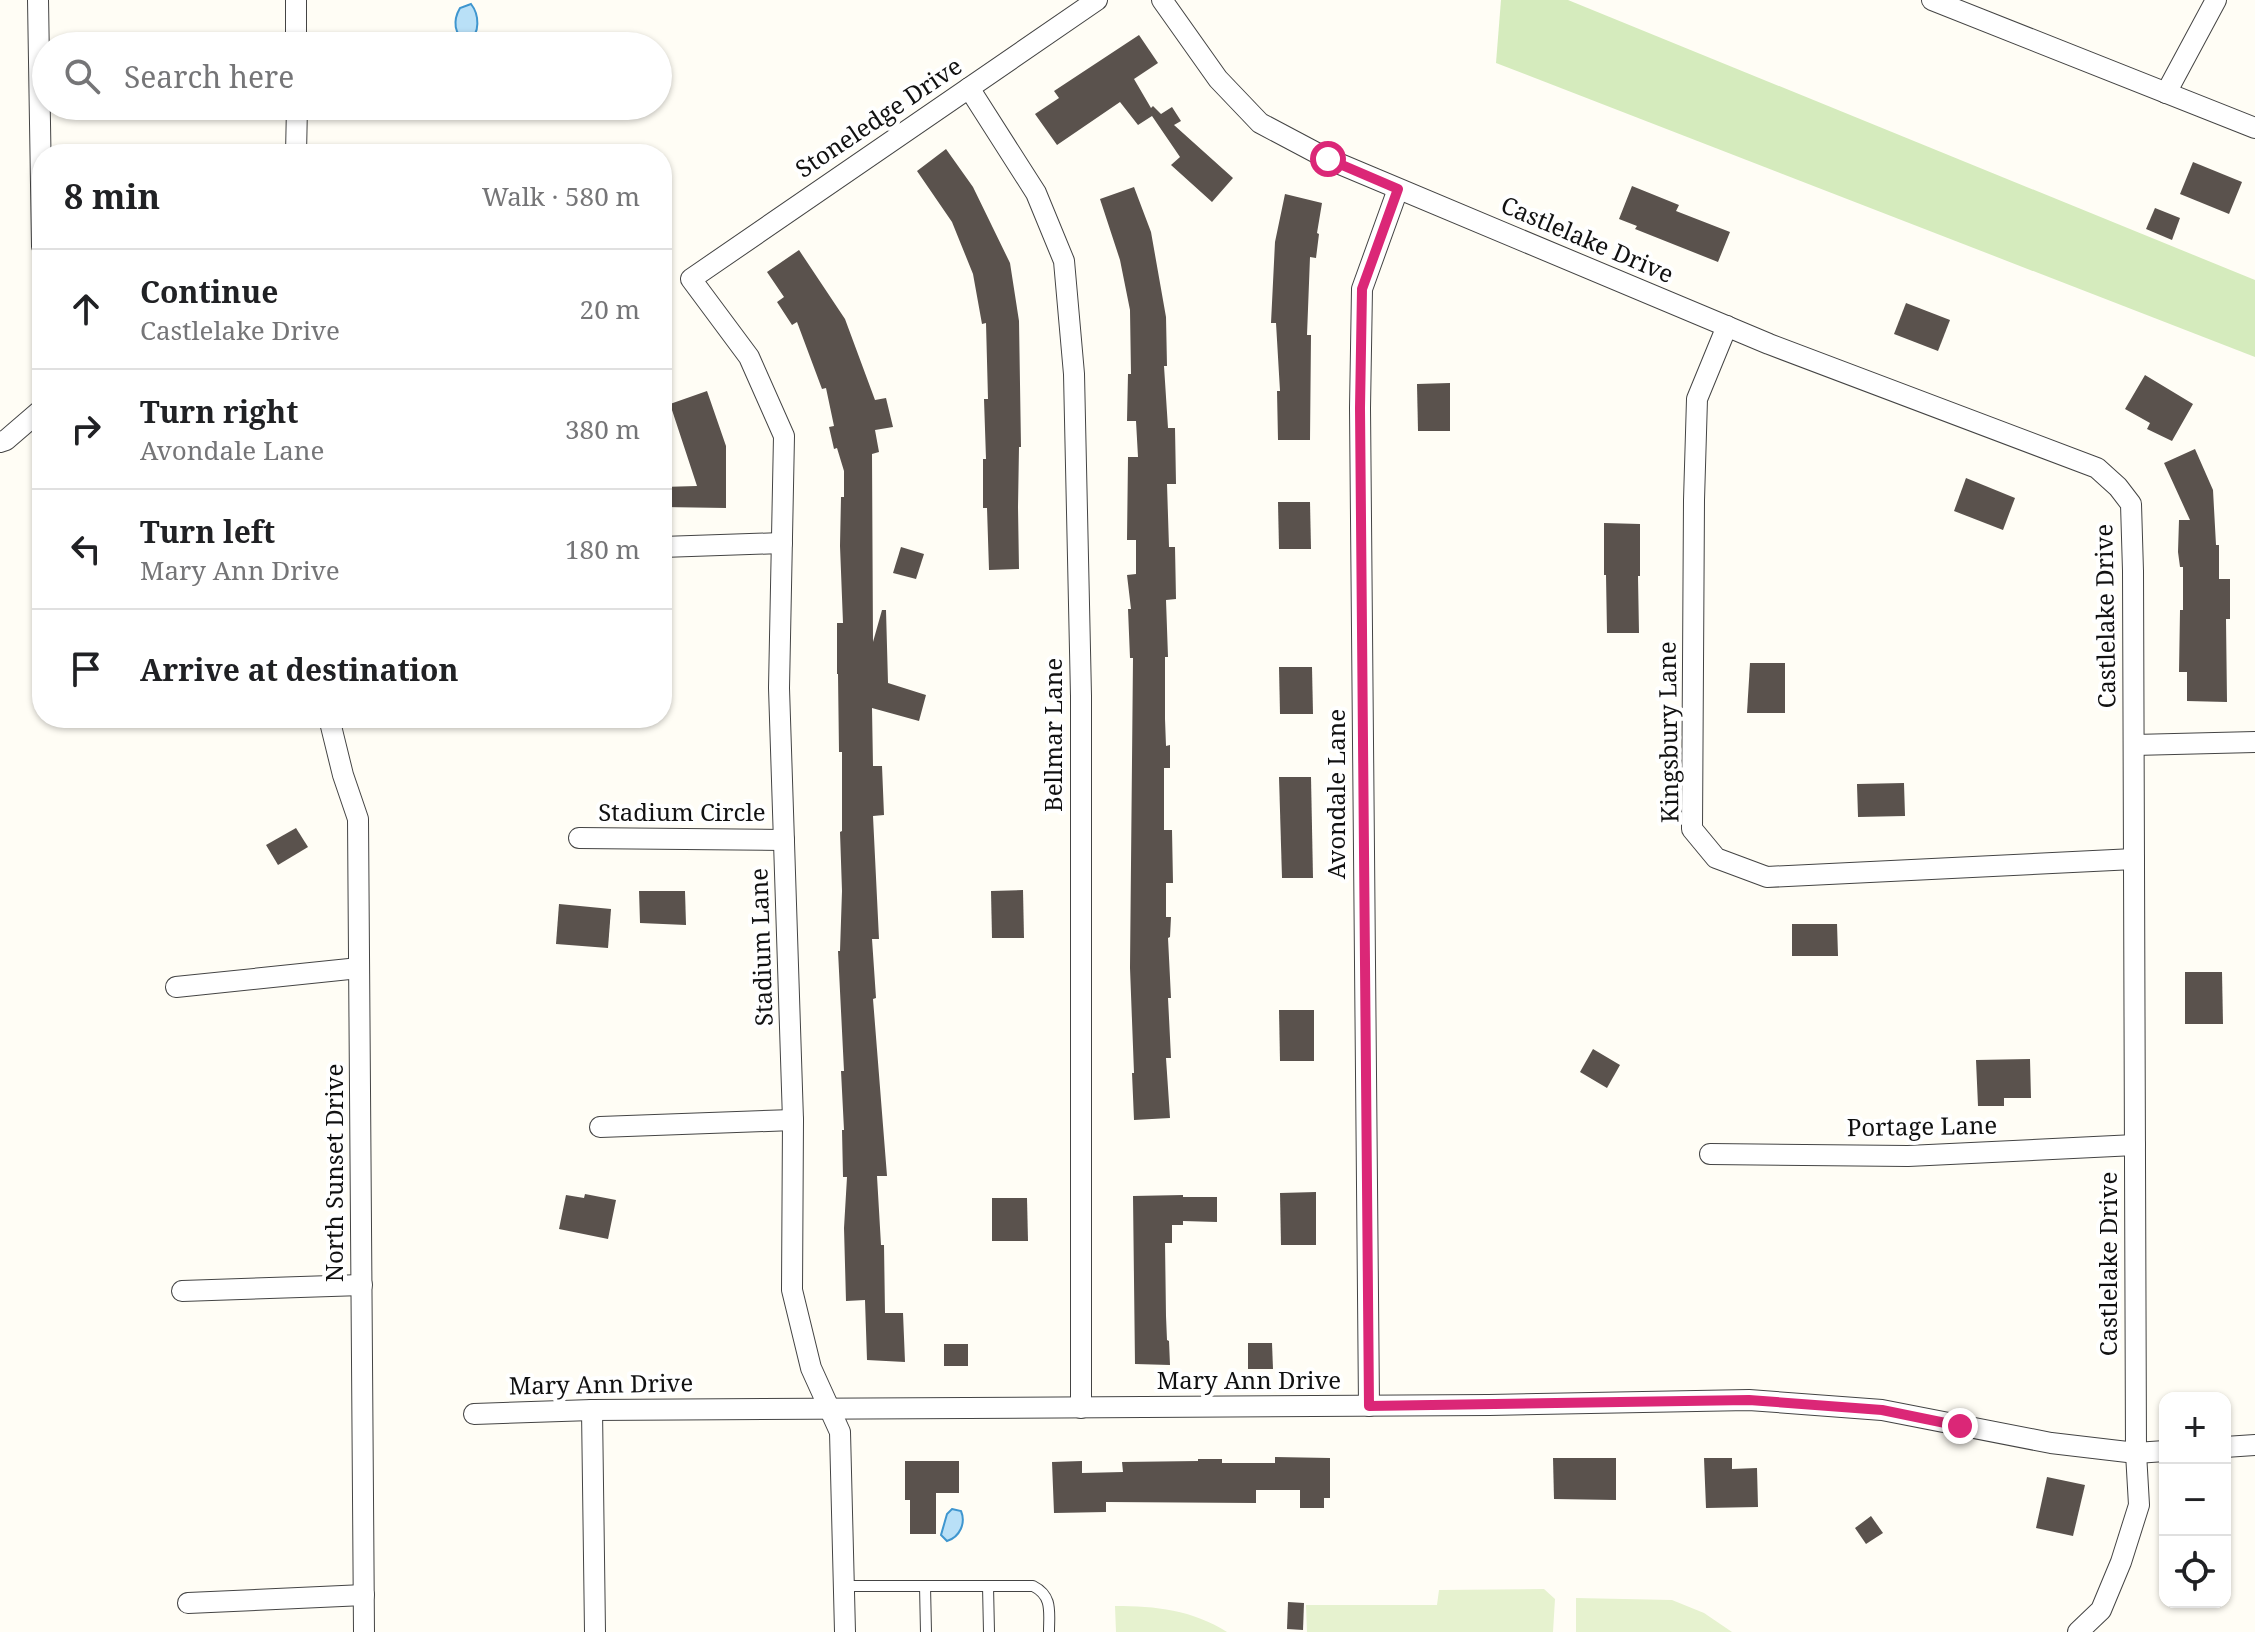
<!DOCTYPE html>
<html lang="en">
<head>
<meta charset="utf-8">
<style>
	body { margin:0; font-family:"Noto Serif",serif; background:#f6f6f6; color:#202124 }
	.controls { position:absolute; right:24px; bottom:24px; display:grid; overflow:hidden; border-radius:16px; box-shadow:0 2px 6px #0004 }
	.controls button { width:72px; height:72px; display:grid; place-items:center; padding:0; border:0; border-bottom:2px solid #e0e0e0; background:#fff; color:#202124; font:40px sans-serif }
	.stop { position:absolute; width:24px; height:24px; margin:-18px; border:6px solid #db2777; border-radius:50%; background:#fff }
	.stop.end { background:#db2777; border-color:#fff; box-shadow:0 2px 8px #0008 }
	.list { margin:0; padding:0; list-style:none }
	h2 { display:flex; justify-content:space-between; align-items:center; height:104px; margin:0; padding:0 32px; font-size:34px }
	h2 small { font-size:26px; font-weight:400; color:#757577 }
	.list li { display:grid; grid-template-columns:52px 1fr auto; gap:24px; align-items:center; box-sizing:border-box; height:120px; padding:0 32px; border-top:2px solid #e0e0e0 }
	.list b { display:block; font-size:30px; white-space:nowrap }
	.list p { margin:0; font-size:26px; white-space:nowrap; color:#757577 }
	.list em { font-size:26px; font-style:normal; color:#757577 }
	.icon { flex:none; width:44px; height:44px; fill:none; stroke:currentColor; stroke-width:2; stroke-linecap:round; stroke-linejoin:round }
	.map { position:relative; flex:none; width:2255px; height:1632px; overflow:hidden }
	.search { position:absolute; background:#fff; box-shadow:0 2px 6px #0004; left:32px; top:32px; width:640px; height:88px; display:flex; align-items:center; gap:20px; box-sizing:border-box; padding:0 28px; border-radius:44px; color:#757577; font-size:30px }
	.panel { position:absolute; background:#fff; box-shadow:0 2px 6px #0004; left:32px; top:144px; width:640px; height:584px; border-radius:32px }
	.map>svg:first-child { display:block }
	.green { fill:#d5ebbd }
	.pitch { fill:#e6f2cf }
	.water { fill:#b9e0f7; stroke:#3f96cf; stroke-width:2 }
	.building { fill:#5a524d }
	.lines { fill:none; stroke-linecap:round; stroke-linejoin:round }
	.service-casing { stroke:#444; stroke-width:12 }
	.minor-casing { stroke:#444; stroke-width:22 }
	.service { stroke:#fff; stroke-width:10 }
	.minor { stroke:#fff; stroke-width:20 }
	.route { stroke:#db2777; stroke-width:10 }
	.labels { text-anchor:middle; stroke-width:8; stroke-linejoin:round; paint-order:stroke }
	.street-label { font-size:24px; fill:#111; stroke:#fff }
</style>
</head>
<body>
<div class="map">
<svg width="2255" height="1632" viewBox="0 0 2255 1632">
	<rect width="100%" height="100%" fill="#fffdf5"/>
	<polygon class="green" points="1501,0 1568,0 2255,280 2255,357 1496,63"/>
	<g class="pitch">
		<polygon points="1544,1589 1555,1599 1553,1632 1307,1632 1306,1605 1437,1605 1439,1590"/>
		<polygon points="1576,1598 1672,1600 1704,1613 1732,1632 1576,1632"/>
		<path d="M 1115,1606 C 1156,1606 1192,1610 1227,1632 L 1116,1632 Z"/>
	</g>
	<g class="water">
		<path d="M 471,4 C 479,14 481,34 468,41 C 453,36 453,20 460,8 Z"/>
		<path d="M 952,1509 L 961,1511 C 966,1523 960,1537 947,1541 L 941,1535 L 947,1514 Z"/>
	</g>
	<g class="building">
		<polygon points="1139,35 1158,63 1134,79 1151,108 1153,106 1161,114 1172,107 1181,121 1174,125 1233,178 1212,202 1171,165 1180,157 1152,116 1138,125 1120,102 1057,145 1035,114 1059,98 1054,91"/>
		<polygon points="946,149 973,187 1010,263 1019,321 1021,447 1019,447 1018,507 1019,569 989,570 987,508 983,508 983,459 986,459 984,399 988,399 986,323 982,324 973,274 952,222 917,171"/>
		<polygon points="2193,162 2242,182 2229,214 2180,194"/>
		<polygon points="1632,186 1679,205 1676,211 1730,232 1718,262 1635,229 1637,226 1619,219"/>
		<polygon points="1134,187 1151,232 1166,317 1167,366 1164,366 1168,428 1175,428 1176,484 1167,484 1169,547 1175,547 1176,599 1166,600 1168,657 1165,657 1165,719 1166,746 1170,745 1170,768 1164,768 1164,830 1172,830 1173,883 1166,883 1166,917 1171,917 1170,937 1168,938 1171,998 1168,998 1171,1058 1166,1058 1170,1118 1134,1120 1132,1073 1134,1073 1130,968 1133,658 1130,658 1128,609 1131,609 1127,575 1136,574 1136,540 1127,540 1128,457 1138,457 1136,421 1127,421 1128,374 1131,374 1130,310 1120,260 1100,199"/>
		<polygon points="1285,194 1322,203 1317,233 1319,234 1316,258 1310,257 1307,335 1311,335 1310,440 1278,440 1277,391 1280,391 1276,323 1271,323 1275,242"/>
		<polygon points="2155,208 2180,218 2172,240 2146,229"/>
		<polygon points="799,250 845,319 875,400 886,398 893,427 875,430 879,452 872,454 873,642 882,610 886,610 888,683 926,695 919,721 872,708 873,766 882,766 884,815 873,816 879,939 872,939 876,998 873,999 887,1176 877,1176 881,1245 884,1245 885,1313 903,1313 905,1362 867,1360 865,1300 846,1301 844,1228 847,1177 843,1177 842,1130 844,1130 841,1071 844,1071 838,951 840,951 842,891 840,832 842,831 842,752 839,752 838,674 837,674 837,623 843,623 840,546 841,497 844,497 844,471 837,448 834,449 829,427 834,426 826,388 822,389 797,322 792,325 777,302 784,297 767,272"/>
		<polygon points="1906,303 1950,320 1938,351 1894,334"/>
		<polygon points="2145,375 2193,404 2172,441 2147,429 2150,423 2125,409"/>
		<polygon points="1450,383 1450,431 1418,431 1417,384"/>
		<polygon points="707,391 726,446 726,508 662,507 662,487 697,486 670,404"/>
		<polygon points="2195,449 2213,490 2216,545 2219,545 2219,579 2230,579 2230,619 2226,619 2227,702 2187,701 2187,672 2179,672 2180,610 2183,610 2183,567 2180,567 2178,552 2179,520 2190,520 2164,463"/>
		<polygon points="1966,478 2015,498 2003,530 1954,511"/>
		<polygon points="1278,502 1310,502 1311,549 1279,549"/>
		<polygon points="1604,523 1640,524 1640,576 1638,576 1639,633 1607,633 1606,575 1604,575"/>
		<polygon points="901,547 924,554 916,579 893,573"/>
		<polygon points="1750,663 1785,663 1785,713 1747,713"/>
		<polygon points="1279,667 1312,667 1313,714 1280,714"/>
		<polygon points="1279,777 1311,777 1313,878 1282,878"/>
		<polygon points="1904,783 1905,816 1858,817 1857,784"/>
		<polygon points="296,828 308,847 278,865 266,845"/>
		<polygon points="1023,890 1024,938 992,938 991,891"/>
		<polygon points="639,891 685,891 686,925 640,923"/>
		<polygon points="559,904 611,909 608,948 556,944"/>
		<polygon points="1792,924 1837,924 1838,956 1792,956"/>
		<polygon points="2185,972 2222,972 2223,1024 2185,1024"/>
		<polygon points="1279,1010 1314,1010 1314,1061 1280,1061"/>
		<polygon points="1593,1049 1620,1065 1607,1088 1580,1072"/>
		<polygon points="2030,1059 2031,1098 2004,1098 2004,1106 1978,1106 1976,1060"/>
		<polygon points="1316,1192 1316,1245 1281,1245 1280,1193"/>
		<polygon points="585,1194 616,1200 608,1239 559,1229 566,1195 584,1198"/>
		<polygon points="1183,1195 1183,1197 1217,1197 1217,1222 1183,1221 1183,1225 1172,1225 1172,1243 1165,1243 1166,1316 1167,1340 1169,1341 1170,1365 1135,1364 1133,1196"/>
		<polygon points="992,1198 1027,1198 1028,1241 992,1241"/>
		<polygon points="1248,1343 1272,1343 1273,1369 1248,1369"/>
		<rect x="944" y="1344" width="24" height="22"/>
		<polygon points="1275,1457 1330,1458 1330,1498 1324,1498 1324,1508 1300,1508 1300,1490 1256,1490 1256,1503 1106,1502 1106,1512 1054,1513 1052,1462 1082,1461 1082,1473 1123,1472 1122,1462 1198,1461 1198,1459 1222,1459 1222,1463 1275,1463"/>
		<polygon points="1553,1458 1616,1458 1616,1500 1554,1499"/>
		<polygon points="1704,1458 1732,1458 1732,1469 1757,1468 1758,1507 1706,1508"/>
		<polygon points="905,1461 959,1461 959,1493 936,1493 936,1534 910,1534 910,1500 905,1500"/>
		<polygon points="2047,1477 2085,1485 2073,1536 2036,1528"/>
		<polygon points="1871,1516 1883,1533 1866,1544 1855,1528"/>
		<polygon points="1288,1602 1304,1603 1303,1630 1287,1629"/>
	</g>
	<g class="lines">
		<g class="service-casing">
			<g id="service">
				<path d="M 844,1586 L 1033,1586 C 1053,1596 1049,1612 1049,1632"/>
				<polyline points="925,1586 926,1632"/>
				<polyline points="988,1586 989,1632"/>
			</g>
		</g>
		<g class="minor-casing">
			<g id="minor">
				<polyline points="38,0 42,246"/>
				<polyline points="296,0 296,46"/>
				<polyline points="1162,0 1218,79 1260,123 1328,159 1769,344 2097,468 2118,487 2131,504 2133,571 2136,1453 2139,1505 2121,1562 2101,1610 2078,1632"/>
				<polyline points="1932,0 2255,128"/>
				<polyline points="969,88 1036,193 1064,261 1074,374 1081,696 1081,1408"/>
				<polyline points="2166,93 2216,0"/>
				<polyline points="296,154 297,106"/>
				<polyline points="1727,326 1697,399 1694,500 1692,829 1716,858 1767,877 2134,859"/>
				<polyline points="0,442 6,440 42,409"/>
				<polyline points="662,547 782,543"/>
				<polyline points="329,718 343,775 358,819 364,1632"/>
				<polyline points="2134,745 2255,742"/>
				<polyline points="579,838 784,840"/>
				<polyline points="176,987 359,968"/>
				<polyline points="600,1127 793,1120"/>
				<polyline points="1710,1154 1908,1156 2135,1145"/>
				<polyline points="182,1291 362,1285"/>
				<polyline points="1369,1406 1360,408 1362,289 1398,189"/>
				<polyline points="592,1410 595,1632"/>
				<polyline points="474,1414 592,1410 1489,1405 1749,1400 1882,1410 2051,1443 2136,1453 2165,1451"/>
				<polyline points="2225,1447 2255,1445"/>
				<polyline points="188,1603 364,1595"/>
				<polyline points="845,1632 840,1432 811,1368 792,1290 793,1120 779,688 784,436 749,357 691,279 1097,0"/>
			</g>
		</g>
		<use href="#service" class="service"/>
		<use href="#minor" class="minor"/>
	</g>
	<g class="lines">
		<polyline class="route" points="1328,159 1398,189 1362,289 1360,408 1369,1406 1749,1400 1882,1410 1960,1426"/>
	</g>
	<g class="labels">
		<g class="street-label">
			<text transform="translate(879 118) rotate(-34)" y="8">Stoneledge Drive</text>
			<text transform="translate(1587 240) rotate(23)" y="8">Castlelake Drive</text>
			<text transform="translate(2106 616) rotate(-91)" y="8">Castlelake Drive</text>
			<text transform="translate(1669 732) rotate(-91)" y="8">Kingsbury Lane</text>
			<text transform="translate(1054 735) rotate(-90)" y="8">Bellmar Lane</text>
			<text transform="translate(1337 794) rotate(-90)" y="8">Avondale Lane</text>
			<text x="682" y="821">Stadium Circle</text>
			<text transform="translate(762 947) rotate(-92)" y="8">Stadium Lane</text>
			<text transform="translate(1922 1127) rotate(-1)" y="8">Portage Lane</text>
			<text transform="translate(335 1173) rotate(-90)" y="8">North Sunset Drive</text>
			<text transform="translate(2109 1264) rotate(-90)" y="8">Castlelake Drive</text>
			<text x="1249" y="1389">Mary Ann Drive</text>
			<text transform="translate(601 1385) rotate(-1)" y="8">Mary Ann Drive</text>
		</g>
	</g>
</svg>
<div class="controls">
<button>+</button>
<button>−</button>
<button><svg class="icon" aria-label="locate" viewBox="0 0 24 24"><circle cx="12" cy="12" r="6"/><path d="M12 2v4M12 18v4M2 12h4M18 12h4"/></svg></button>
</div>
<div class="stop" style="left:1328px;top:159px"></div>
<div class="stop end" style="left:1960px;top:1426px"></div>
<div class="search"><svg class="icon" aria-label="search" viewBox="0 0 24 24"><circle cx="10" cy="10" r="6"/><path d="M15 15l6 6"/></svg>Search here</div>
<section class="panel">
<h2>8 min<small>Walk · 580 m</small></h2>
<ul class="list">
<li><svg class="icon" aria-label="ahead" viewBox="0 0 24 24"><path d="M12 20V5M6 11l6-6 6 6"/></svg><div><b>Continue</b><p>Castlelake Drive</p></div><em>20 m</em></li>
<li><svg class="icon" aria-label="right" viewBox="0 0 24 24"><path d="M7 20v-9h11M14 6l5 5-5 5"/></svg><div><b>Turn right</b><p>Avondale Lane</p></div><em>380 m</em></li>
<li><svg class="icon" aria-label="left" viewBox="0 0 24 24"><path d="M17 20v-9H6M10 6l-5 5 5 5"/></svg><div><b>Turn left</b><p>Mary Ann Drive</p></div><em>180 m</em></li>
<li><svg class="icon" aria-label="arrive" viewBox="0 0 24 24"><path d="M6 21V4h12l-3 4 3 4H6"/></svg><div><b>Arrive at destination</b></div></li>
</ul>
</section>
</div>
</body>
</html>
